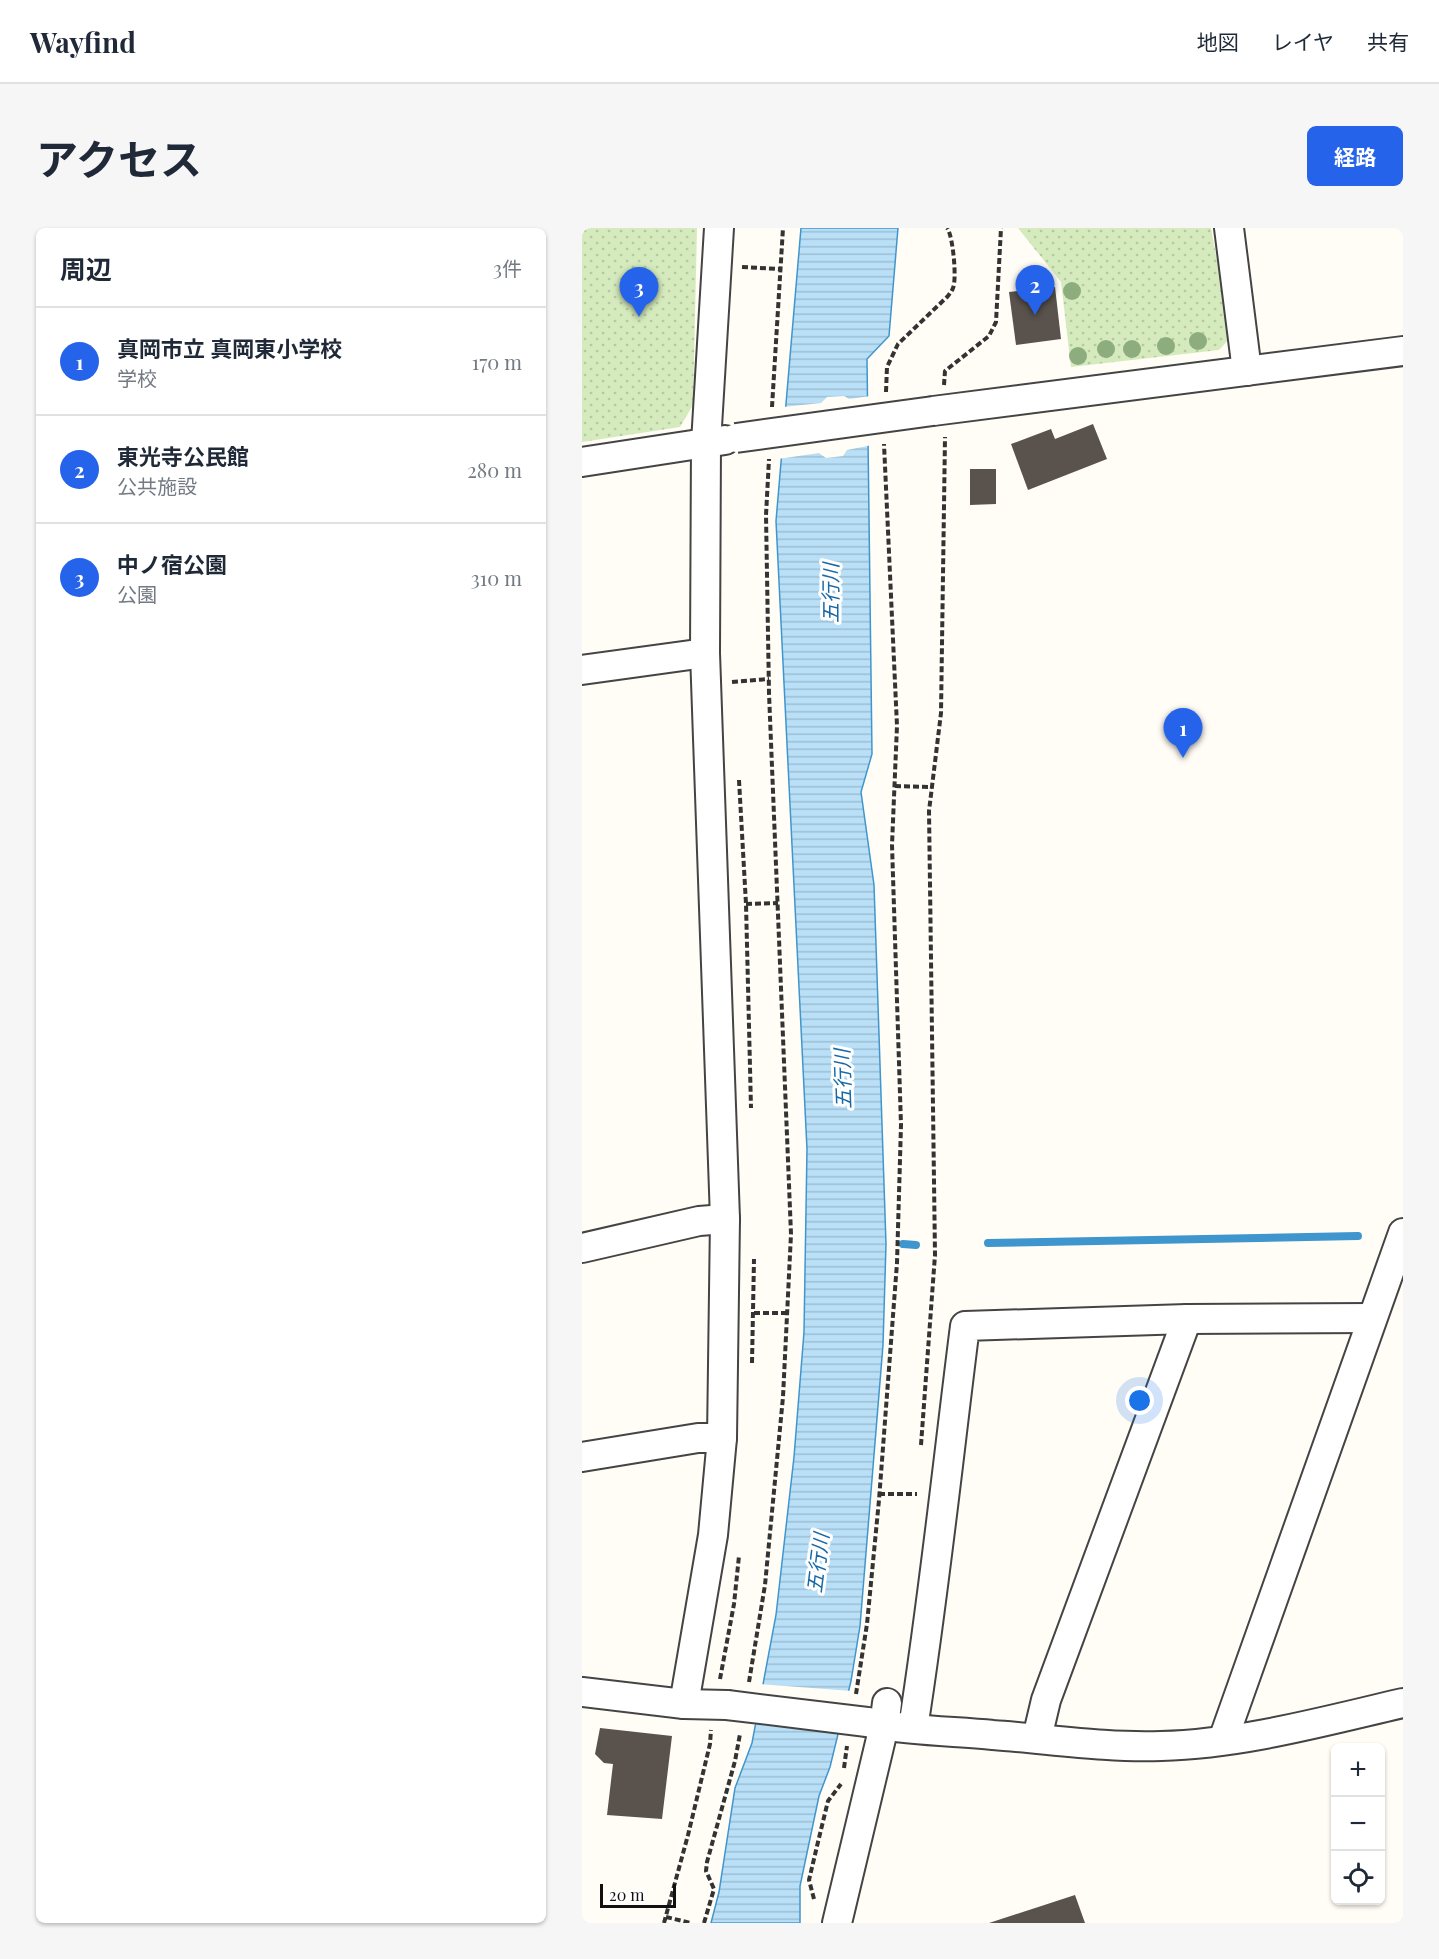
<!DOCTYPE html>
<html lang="ja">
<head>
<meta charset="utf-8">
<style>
	body { margin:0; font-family:"Playfair Display","Noto Sans JP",serif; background:#f6f6f7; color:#1f2937 }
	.controls { position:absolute; right:18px; bottom:18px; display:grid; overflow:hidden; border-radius:9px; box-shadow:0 2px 4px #0004 }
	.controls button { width:54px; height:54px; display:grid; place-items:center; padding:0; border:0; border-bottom:2px solid #e0e1e3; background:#fff; color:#1f2937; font:30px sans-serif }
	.scale { position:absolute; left:18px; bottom:15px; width:76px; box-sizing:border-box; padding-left:6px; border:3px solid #111; border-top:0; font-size:16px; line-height:21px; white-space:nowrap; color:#111; -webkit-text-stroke:4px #fff; paint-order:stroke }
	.you { position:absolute; left:558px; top:1173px; width:21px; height:21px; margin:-15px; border:4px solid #fff; border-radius:50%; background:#1a73e8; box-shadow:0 0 0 9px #1a73e833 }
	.badge { display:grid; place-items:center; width:39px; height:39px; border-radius:50%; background:#2563eb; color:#fff; font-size:20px; font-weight:700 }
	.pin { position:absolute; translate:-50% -50px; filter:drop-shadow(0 2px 3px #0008) }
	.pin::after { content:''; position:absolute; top:32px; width:21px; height:18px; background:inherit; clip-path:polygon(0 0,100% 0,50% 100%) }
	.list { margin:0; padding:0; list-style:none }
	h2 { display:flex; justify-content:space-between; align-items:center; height:78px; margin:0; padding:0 24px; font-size:26px }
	h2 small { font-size:20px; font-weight:400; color:#747a83 }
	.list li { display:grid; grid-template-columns:39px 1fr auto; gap:18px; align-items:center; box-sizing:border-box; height:108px; padding:0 24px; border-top:2px solid #e0e1e3 }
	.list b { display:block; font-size:22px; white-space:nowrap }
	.list p { margin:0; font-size:20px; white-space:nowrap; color:#747a83 }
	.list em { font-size:20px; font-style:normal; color:#747a83 }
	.icon { flex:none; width:33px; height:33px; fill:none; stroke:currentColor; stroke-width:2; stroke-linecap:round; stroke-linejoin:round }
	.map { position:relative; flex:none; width:821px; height:1695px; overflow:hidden; border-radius:9px }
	header { display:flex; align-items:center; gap:36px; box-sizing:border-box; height:84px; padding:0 30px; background:#fff; border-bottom:2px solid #e0e1e3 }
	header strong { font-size:28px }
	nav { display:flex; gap:33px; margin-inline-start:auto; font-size:21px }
	.intro { display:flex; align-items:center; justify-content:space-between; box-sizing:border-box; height:144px; padding:0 36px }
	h1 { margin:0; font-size:42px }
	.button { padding:15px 27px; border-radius:9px; background:#2563eb; color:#fff; font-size:21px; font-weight:700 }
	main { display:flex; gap:36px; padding:0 36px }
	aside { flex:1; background:#fff; border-radius:9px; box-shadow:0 2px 4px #0004 }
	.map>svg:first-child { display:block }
	.park { fill:url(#park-dots) }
	.water { fill:url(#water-rules); stroke:#3f96cf; stroke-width:1.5 }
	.pier { fill:#fffdf5 }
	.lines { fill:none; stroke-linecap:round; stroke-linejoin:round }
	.stream { stroke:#3f96cf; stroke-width:8 }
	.building { fill:#5a524d }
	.minor-casing { stroke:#444; stroke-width:32 }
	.path { stroke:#333; stroke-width:4; stroke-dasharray:6 3; stroke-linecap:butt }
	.minor { stroke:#fff; stroke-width:28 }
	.minor-bridge-casing { stroke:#444; stroke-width:32; stroke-linecap:butt }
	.minor-bridge { stroke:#fff; stroke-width:28 }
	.tree { fill:#8dad7f }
	.labels { text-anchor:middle; stroke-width:6; stroke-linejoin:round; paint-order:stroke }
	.water-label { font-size:20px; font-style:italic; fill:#1768a6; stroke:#fff }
</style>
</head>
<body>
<header>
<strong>Wayfind</strong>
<nav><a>地図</a><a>レイヤ</a><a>共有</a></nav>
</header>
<div class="intro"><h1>アクセス</h1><a class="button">経路</a></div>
<main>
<aside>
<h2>周辺<small>3件</small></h2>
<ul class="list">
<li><span class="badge">1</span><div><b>真岡市立 真岡東小学校</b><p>学校</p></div><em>170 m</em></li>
<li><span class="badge">2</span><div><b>東光寺公民館</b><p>公共施設</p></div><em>280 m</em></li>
<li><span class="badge">3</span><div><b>中ノ宿公園</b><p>公園</p></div><em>310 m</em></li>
</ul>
</aside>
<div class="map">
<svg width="821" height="1695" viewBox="0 0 821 1695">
	<defs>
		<pattern id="park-dots" width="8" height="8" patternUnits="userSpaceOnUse" patternTransform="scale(1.5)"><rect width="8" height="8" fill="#d5ebbd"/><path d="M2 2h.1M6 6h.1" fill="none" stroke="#b6c8a1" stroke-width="1.8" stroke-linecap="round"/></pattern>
		<pattern id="water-rules" width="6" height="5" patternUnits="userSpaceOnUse" patternTransform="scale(1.5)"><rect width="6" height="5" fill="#b9e0f7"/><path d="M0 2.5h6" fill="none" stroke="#9ebfd3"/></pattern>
	</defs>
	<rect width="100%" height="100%" fill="#fffdf5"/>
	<g class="park">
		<polygon points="0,0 115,0 111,177 98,199 0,214"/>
		<polygon points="436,0 629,0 649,109 637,122 489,139 479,54"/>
	</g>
	<polygon class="water" points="219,0 316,0 307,108 285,131 290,526 279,564 292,657 304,1016 301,1117 278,1398 269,1453 248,1539 237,1568 218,1658 218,1695 129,1695 137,1664 153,1560 170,1515 194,1387 212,1229 222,1104 225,921 194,293"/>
	<g class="pier">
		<polygon points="262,168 267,171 289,168 290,217 265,222 261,228 244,230 237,225 196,231 201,179 239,175 245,169"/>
		<polygon points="178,1456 270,1463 259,1505 171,1496"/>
	</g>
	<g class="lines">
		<g class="stream">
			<polyline points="406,1015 776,1008"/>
			<polyline points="321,1016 334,1017"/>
		</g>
	</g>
	<g class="building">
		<polygon points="473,59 479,111 434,117 427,64"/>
		<polygon points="511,196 525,231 446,262 429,216 469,201 473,211"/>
		<polygon points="388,241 414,241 414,276 388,277"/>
		<polygon points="18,1500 90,1508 80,1591 25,1587 31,1536 22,1535 13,1526"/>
		<polygon points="493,1667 503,1695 407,1695"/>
	</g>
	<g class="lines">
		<g class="minor-casing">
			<g id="minor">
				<polyline points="647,0 665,143"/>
				<polyline points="351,183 821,123"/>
				<polyline points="0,234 143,212"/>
				<polyline points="0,442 123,425"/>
				<polyline points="0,1020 117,993 143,991"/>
				<polyline points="0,1229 116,1210 140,1210"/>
				<polyline points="0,1464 102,1476 145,1477"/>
				<polyline points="102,1476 131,1307 140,1210 143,991 123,425 124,215 137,0"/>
				<path d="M 285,1494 C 326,1503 370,1503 411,1507 C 467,1511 524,1520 579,1518 C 660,1516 743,1493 821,1475"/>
				<path d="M 331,1500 C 352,1367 366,1232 383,1098 L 605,1091 L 790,1090"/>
				<polyline points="455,1510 464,1472 605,1091"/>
				<polyline points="641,1512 821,1005"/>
				<polyline points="255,1695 302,1498 305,1475"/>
			</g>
		</g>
		<g class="path">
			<polyline points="160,39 198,41"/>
			<polyline points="362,157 363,143 407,108 414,94 419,0"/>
			<path d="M 304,164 L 305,139 L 316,116 L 366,68 C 368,65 370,63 371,60 C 375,51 371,7 365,0"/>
			<polyline points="190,179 201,0"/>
			<polyline points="150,454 187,451"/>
			<polyline points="157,552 164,676 169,880"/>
			<polyline points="313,558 350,559"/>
			<polyline points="164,676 196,675"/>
			<polyline points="172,1085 205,1085"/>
			<polyline points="170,1135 172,1031"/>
			<polyline points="339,1217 353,1027 347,583 359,485 363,209"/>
			<polyline points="297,1266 335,1266"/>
			<polyline points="138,1451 152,1376 157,1328"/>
			<polyline points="167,1454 183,1357 201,1169 209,1006 187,465 184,287 187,231"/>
			<polyline points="274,1466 285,1396 297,1272 315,1035 319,897 310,617 315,498 302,216"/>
			<polyline points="262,1540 265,1518"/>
			<polyline points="232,1671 227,1652 236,1614 246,1573 259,1556"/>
			<polyline points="84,1689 109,1695"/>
			<polyline points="82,1695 106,1607 128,1516 129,1502"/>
			<polyline points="122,1695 132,1661 124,1643 125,1634 153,1533 158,1506"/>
		</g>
		<use href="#minor" class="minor"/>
		<g class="minor-bridge-casing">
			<g id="minor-bridge">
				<polyline points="154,210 351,183"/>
				<polyline points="145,1477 285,1494"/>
			</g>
		</g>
		<use href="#minor-bridge" class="minor-bridge"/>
	</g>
	<g class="tree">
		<circle cx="490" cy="63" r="9"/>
		<circle cx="616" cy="113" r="9"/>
		<circle cx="584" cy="118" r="9"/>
		<circle cx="524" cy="121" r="9"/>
		<circle cx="550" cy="121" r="9"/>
		<circle cx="496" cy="128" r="9"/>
	</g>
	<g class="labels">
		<g class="water-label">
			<text transform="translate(249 365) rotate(-90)" y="7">五行川</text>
			<text transform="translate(261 851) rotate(-92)" y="7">五行川</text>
			<text transform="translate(236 1335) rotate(-83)" y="7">五行川</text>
		</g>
	</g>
</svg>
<div class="controls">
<button>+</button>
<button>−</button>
<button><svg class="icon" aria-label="locate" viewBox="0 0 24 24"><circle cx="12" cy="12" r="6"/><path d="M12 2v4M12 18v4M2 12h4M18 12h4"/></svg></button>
</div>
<div class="scale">20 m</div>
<div class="you"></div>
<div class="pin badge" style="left:601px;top:530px">1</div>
<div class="pin badge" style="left:453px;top:87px">2</div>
<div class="pin badge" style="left:57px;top:89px">3</div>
</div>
</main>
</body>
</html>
